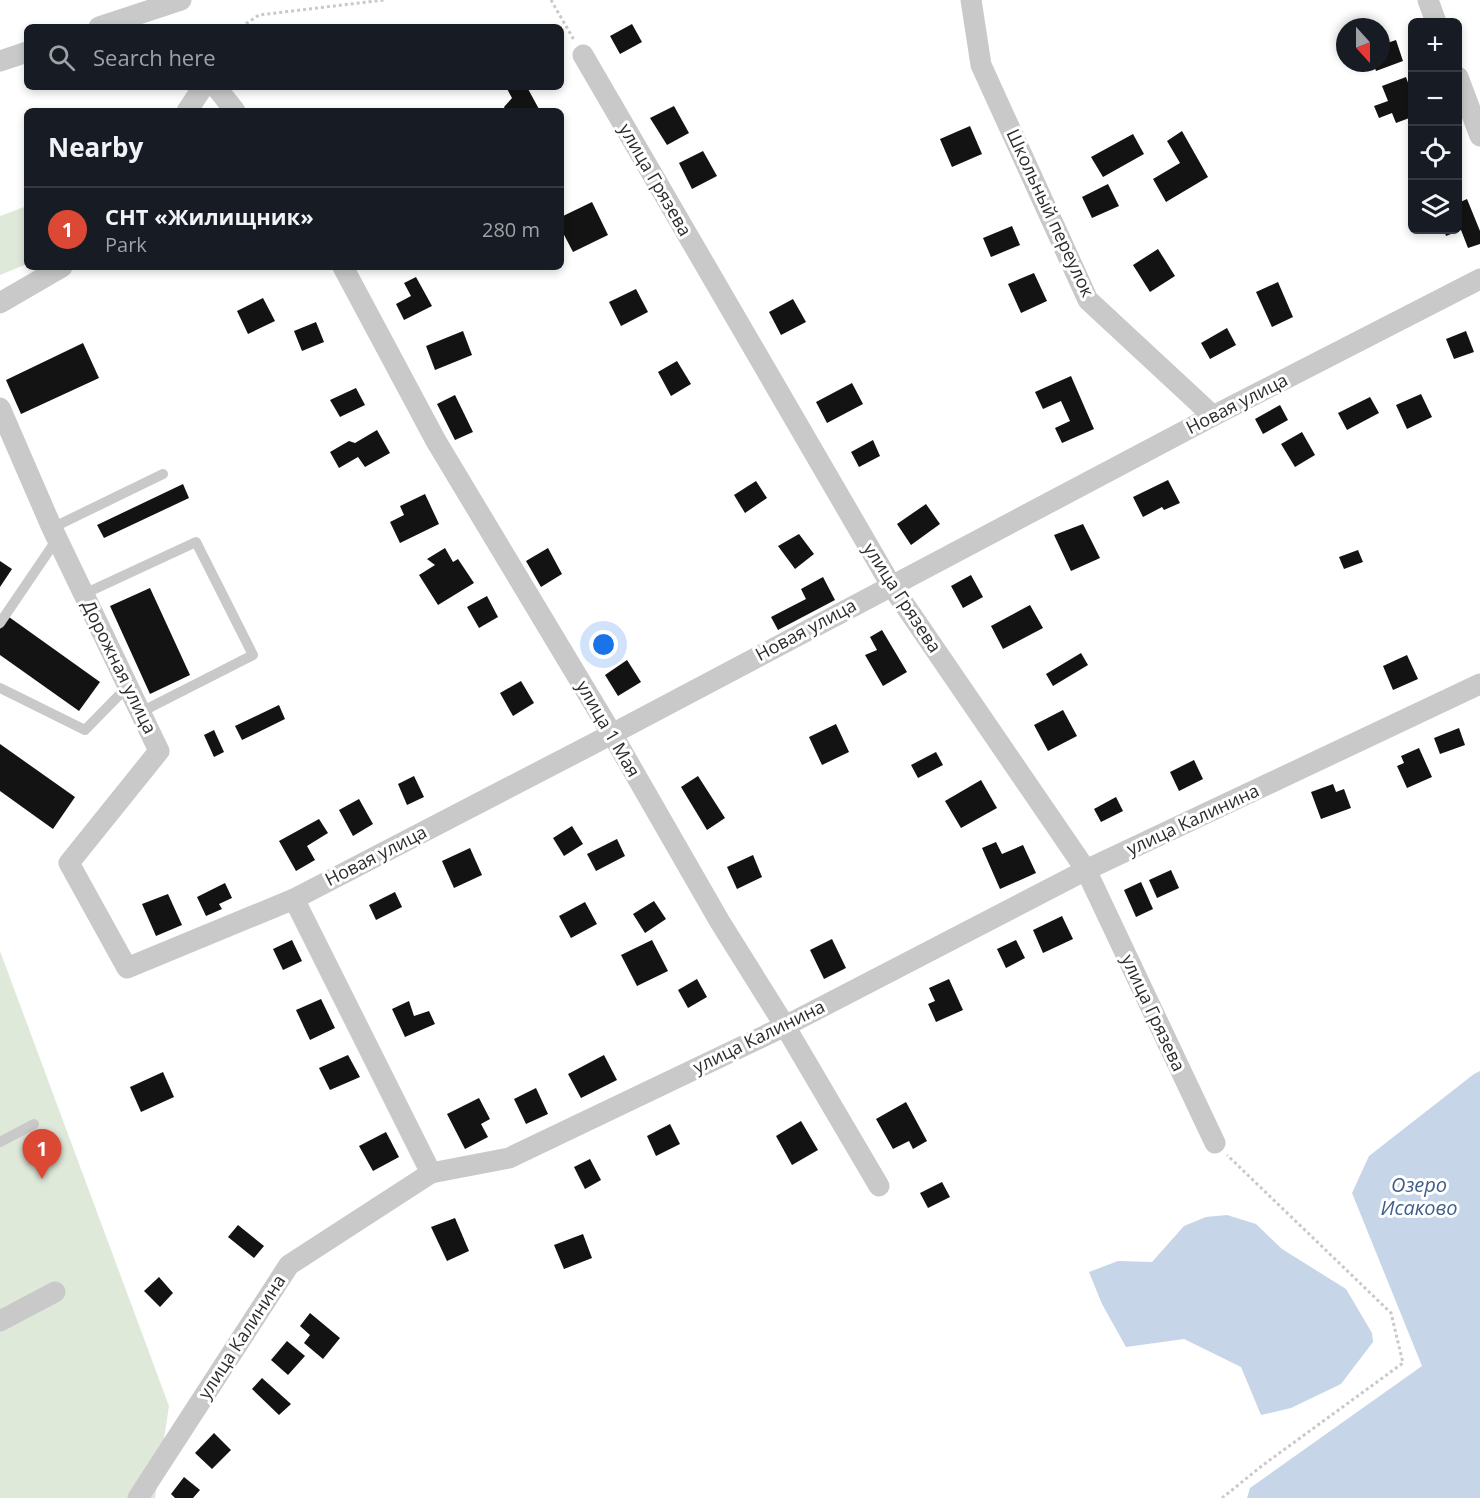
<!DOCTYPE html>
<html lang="en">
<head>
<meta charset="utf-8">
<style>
	body { margin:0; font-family:"Open Sans",sans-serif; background:#20242c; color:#f1f3f6 }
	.controls { position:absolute; right:18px; top:18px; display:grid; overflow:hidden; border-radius:9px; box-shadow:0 3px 9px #0003 }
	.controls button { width:54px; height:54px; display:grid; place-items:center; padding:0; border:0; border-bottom:2px solid #363941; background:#171b24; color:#f1f3f6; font:30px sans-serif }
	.compass { position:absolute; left:1336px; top:18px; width:54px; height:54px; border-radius:50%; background:#171b24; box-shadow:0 3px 9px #0003; rotate:159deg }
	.you { position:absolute; left:604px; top:645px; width:21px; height:21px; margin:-15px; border:4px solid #fff; border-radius:50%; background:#1a73e8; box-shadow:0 0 0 9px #1a73e833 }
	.badge { display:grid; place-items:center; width:39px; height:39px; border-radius:50%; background:#db4935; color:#fff; font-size:20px; font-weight:700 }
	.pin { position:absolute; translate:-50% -50px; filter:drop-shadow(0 2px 3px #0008) }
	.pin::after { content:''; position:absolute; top:32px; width:21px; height:18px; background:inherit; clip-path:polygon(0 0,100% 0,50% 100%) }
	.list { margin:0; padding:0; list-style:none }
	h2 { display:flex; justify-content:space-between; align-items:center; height:78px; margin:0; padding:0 24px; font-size:26px }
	h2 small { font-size:20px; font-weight:400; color:#9ea1a6 }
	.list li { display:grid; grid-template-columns:39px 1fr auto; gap:18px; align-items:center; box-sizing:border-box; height:84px; padding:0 24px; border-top:2px solid #363941 }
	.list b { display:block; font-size:22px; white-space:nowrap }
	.list p { margin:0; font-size:20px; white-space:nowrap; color:#9ea1a6 }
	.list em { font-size:20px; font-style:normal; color:#9ea1a6 }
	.icon { flex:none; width:33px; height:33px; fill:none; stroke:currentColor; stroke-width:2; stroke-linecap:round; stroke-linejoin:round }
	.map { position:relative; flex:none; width:1480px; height:1498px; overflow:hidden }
	.search { position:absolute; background:#171b24; box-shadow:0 3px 9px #0003; left:24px; top:24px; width:540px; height:66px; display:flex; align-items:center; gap:15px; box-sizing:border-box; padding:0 21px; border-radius:9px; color:#9ea1a6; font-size:22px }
	.panel { position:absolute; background:#171b24; box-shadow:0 3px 9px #0003; left:24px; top:108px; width:540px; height:162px; border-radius:9px }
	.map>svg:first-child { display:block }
	.green { fill:#dfe9da }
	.water { fill:#c6d5e8 }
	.building { fill:#131313 }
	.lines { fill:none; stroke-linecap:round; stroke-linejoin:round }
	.path { stroke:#c9c9c9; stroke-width:3; stroke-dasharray:3 3; stroke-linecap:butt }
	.service { stroke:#c9c9c9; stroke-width:10 }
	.minor { stroke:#c9c9c9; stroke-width:21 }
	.labels { text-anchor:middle; stroke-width:6; stroke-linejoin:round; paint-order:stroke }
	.street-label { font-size:18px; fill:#2c2c2c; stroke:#fff }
	.water-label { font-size:20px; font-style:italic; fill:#3f5e89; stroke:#fff }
</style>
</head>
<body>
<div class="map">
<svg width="1480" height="1498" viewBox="0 0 1480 1498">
	<rect width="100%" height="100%" fill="#fff"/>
	<g class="green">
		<polygon points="27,206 27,264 0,275 0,216"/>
		<polygon points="0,951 169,1406 155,1498 0,1498"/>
	</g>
	<g class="water">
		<polygon points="1480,1071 1480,1498 1247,1498 1250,1488 1422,1366 1352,1193 1369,1156 1474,1074"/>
		<polygon points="1227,1215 1256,1224 1282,1249 1346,1289 1372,1333 1373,1342 1341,1384 1291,1408 1261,1415 1241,1367 1184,1339 1126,1347 1102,1304 1089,1272 1118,1261 1152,1262 1184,1226 1206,1217"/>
	</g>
	<g class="building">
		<polygon points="632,24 642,42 620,54 610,36"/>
		<polygon points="1396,40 1403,61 1376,71 1373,63 1381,63 1381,45"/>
		<polygon points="1406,77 1412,94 1412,117 1396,123 1392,113 1379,118 1374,106 1388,101 1382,86"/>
		<polygon points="506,87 527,87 540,111 506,111 504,107 512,98"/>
		<polygon points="674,106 689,133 667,145 650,118"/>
		<polygon points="970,126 982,154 952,167 940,139"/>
		<polygon points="1182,131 1208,177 1166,202 1153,179 1180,163 1167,141"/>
		<polygon points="1133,134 1144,154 1103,177 1091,157"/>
		<polygon points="703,151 717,176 692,189 679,163"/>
		<polygon points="1108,184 1119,206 1092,218 1082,197"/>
		<polygon points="1467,199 1480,231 1480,244 1468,248 1461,230 1446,236 1444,230 1458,230 1458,203"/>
		<polygon points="592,202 608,235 573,252 561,229 561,217"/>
		<polygon points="1012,226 1020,245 991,257 983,238"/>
		<polygon points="1158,249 1175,276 1150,292 1133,265"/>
		<polygon points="1034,273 1047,301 1021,313 1008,284"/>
		<polygon points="416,277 432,306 404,320 396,304 411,296 404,283"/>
		<polygon points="1278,282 1293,317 1272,327 1256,292"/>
		<polygon points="636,289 648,312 621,326 609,302"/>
		<polygon points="263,298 275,321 248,334 237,311"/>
		<polygon points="793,299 806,322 781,335 769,312"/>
		<polygon points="316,322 324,342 302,351 294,331"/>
		<polygon points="1227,328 1236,345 1210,359 1201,343"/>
		<polygon points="463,331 472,355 435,370 426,346"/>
		<polygon points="1466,331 1474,352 1454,359 1446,339"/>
		<polygon points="83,343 99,378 21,414 6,380"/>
		<polygon points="677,361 691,384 671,396 658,372"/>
		<polygon points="1071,376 1094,429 1062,443 1055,428 1070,421 1061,401 1043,409 1035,392"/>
		<polygon points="852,383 863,404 827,423 816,402"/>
		<polygon points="356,388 365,405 340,417 330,400"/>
		<polygon points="1421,394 1432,417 1407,429 1396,405"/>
		<polygon points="455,395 473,432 455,440 437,404"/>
		<polygon points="1370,397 1379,413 1347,430 1338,413"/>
		<polygon points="1280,405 1288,420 1263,434 1255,419"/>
		<polygon points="377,430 390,453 365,467 358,457 339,468 330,452 349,441 355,443"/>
		<polygon points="1302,432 1315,455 1295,467 1281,444"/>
		<polygon points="873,440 880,456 859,467 851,452"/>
		<polygon points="1168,480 1180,503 1164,510 1162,507 1143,517 1133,497"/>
		<polygon points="756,481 767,498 745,513 734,495"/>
		<polygon points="183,484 189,498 104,538 97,525"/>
		<polygon points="425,494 439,524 400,543 390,522 404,515 400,506"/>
		<polygon points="926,504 940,524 911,545 897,524"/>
		<polygon points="1083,524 1100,558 1071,571 1054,535"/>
		<polygon points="799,534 814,554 795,569 778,546"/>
		<polygon points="445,548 453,562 458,559 474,583 438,605 419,575 435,565 427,559"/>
		<polygon points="548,548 562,574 541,587 526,561"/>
		<polygon points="1358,550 1363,562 1344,569 1339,557"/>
		<polygon points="0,561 12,569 0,587"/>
		<polygon points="971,575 983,597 963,608 951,586"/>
		<polygon points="823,577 835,600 778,630 771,617 806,599 801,589"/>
		<polygon points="150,588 190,675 150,694 110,606"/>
		<polygon points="487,596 498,617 479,628 467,607"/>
		<polygon points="1030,605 1043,628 1003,649 991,626"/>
		<polygon points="9,617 100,682 79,711 0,655 0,629"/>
		<polygon points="882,630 907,672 883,686 865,655 877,650 870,637"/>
		<polygon points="1081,653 1088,665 1053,686 1046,674"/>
		<polygon points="1407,655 1418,679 1393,690 1383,666"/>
		<polygon points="627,660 641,682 618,696 605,675"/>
		<polygon points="521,681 534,703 513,716 500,693"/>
		<polygon points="279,705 285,719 242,740 235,726"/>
		<polygon points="1063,710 1077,736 1048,751 1034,725"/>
		<polygon points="836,724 849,752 822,765 809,737"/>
		<polygon points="1459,728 1465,745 1440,754 1434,738"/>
		<polygon points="214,730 224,752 214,757 204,735"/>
		<polygon points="0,744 75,797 53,829 0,791"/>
		<polygon points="1419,748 1432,777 1407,788 1397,766 1404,763 1401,756"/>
		<polygon points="936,752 943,765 918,778 911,765"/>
		<polygon points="1194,760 1203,779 1179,791 1170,772"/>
		<polygon points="414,776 424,797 407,805 398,784"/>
		<polygon points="698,776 725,818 707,830 681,787"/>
		<polygon points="981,780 997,808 961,828 945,801"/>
		<polygon points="1333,784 1336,792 1344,789 1351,808 1321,819 1311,792"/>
		<polygon points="1116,797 1123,811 1101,822 1094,809"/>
		<polygon points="359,799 373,824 353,836 339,810"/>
		<polygon points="319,819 328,833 307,846 315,860 296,871 279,841"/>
		<polygon points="572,826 583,844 564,856 553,838"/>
		<polygon points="617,839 625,856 596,871 587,854"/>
		<polygon points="996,842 1002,854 1023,845 1036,873 1000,889 982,848"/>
		<polygon points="470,848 482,875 454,888 442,861"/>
		<polygon points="753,855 762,877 737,889 727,867"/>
		<polygon points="1171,870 1179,888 1157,898 1149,880"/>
		<polygon points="1141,882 1153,909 1136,917 1124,890"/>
		<polygon points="225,883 232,898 219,904 222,909 206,916 197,897"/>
		<polygon points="395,892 402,907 376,920 369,905"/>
		<polygon points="168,894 182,925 156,936 142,904"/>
		<polygon points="654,901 666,919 645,933 633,914"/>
		<polygon points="585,902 597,924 571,938 559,916"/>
		<polygon points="1062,916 1073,939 1043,953 1033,930"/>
		<polygon points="832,939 846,968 824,979 810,950"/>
		<polygon points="292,940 302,961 283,970 273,949"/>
		<polygon points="652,940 668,971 637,986 621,955"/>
		<polygon points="1016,940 1025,958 1006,968 997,949"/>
		<polygon points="697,979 707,997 688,1008 678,990"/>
		<polygon points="949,979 963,1010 936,1022 928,1004 935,1001 929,988"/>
		<polygon points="321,999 335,1028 310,1040 296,1010"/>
		<polygon points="409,1001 414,1016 429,1011 435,1024 405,1037 392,1009"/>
		<polygon points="348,1055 360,1077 330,1090 319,1068"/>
		<polygon points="604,1055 617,1080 581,1098 568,1074"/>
		<polygon points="163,1072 174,1097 141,1112 130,1087"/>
		<polygon points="536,1088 548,1114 526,1124 514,1099"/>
		<polygon points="479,1098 490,1119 481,1124 488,1137 465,1149 447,1114"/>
		<polygon points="906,1102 927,1141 913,1149 909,1141 893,1149 876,1119"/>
		<polygon points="801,1121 818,1150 792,1165 776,1136"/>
		<polygon points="670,1124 680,1144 656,1156 647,1136"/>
		<polygon points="386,1132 399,1157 373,1171 359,1146"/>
		<polygon points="590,1159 601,1180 585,1189 574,1167"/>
		<polygon points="942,1182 950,1197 928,1208 920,1193"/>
		<polygon points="455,1218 469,1251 447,1261 431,1227"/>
		<polygon points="238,1225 264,1246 254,1258 228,1237"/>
		<polygon points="583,1234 592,1258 564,1269 554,1245"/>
		<polygon points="159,1277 173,1293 160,1307 144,1291"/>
		<polygon points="310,1313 340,1338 323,1359 304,1343 310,1335 300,1326"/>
		<polygon points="287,1341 305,1356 288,1375 271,1360"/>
		<polygon points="262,1378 291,1404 279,1415 252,1389"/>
		<polygon points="214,1433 231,1450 212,1469 195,1453"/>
		<polygon points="184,1477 200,1490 193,1498 175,1498 171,1494"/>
	</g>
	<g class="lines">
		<g class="path">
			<polyline points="551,0 574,40"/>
			<polyline points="241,27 259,15 384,0"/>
			<polyline points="1222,1498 1263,1465 1403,1363 1391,1313 1227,1155"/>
		</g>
		<g class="service">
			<polyline points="52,528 163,474"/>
			<polyline points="84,594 196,542 253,655 141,712"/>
			<polyline points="0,623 57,539"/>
			<polyline points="0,688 85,730 128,686"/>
			<polyline points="0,1142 34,1124"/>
		</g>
		<g class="minor">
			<polyline points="971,0 981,65 1088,300 1213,416"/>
			<polyline points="1428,0 1436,22"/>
			<polyline points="99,27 181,0"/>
			<polyline points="583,55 891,585 1086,870 1215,1143"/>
			<polyline points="0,61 27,52"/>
			<polyline points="1458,77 1480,136"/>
			<polyline points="216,87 235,111"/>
			<polyline points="187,111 203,87"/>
			<polyline points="343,267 436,441 612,734 720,922 785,1026 879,1186"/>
			<polyline points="0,303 62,267"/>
			<polyline points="0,408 52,528 159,751 69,863 127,968 294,899 612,734 1213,416 1480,279"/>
			<polyline points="294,899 431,1173"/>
			<polyline points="0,1321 55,1292"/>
			<polyline points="138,1498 289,1265 431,1173 509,1158 785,1026 1086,870 1480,684"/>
		</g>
	</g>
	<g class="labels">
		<g class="street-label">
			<text transform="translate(655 180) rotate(60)" y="6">улица Грязева</text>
			<text transform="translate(1050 213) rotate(65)" y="6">Школьный переулок</text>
			<text transform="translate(1237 404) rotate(-27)" y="6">Новая улица</text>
			<text transform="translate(902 598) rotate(57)" y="6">улица Грязева</text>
			<text transform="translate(806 630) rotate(-28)" y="6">Новая улица</text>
			<text transform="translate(119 667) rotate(64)" y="6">Дорожная улица</text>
			<text transform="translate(608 729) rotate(60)" y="6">улица 1 Мая</text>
			<text transform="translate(1193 820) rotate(-25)" y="6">улица Калинина</text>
			<text transform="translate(376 856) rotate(-27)" y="6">Новая улица</text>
			<text transform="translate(1153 1013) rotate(65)" y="6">улица Грязева</text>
			<text transform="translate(759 1037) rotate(-26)" y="6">улица Калинина</text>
			<text transform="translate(242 1337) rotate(-57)" y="6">улица Калинина</text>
		</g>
		<g class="water-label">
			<text x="1419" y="1192">Озеро<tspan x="1419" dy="23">Исаково</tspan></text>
		</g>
	</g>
</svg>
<div class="controls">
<button>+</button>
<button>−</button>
<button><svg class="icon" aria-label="locate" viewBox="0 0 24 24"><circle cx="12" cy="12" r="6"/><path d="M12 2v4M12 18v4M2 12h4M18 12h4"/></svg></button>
<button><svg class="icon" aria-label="layers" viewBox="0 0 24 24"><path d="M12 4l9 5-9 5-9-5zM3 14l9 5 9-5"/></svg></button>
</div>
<svg class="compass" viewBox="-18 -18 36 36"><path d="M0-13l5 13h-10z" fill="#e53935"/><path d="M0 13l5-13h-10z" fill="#9ea1a6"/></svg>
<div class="you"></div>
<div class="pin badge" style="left:42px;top:1179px">1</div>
<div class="search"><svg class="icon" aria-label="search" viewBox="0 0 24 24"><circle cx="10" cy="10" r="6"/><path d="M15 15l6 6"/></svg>Search here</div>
<section class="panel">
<h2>Nearby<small></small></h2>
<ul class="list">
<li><span class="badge">1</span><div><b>СНТ «Жилищник»</b><p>Park</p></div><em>280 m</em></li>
</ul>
</section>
</div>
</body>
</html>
